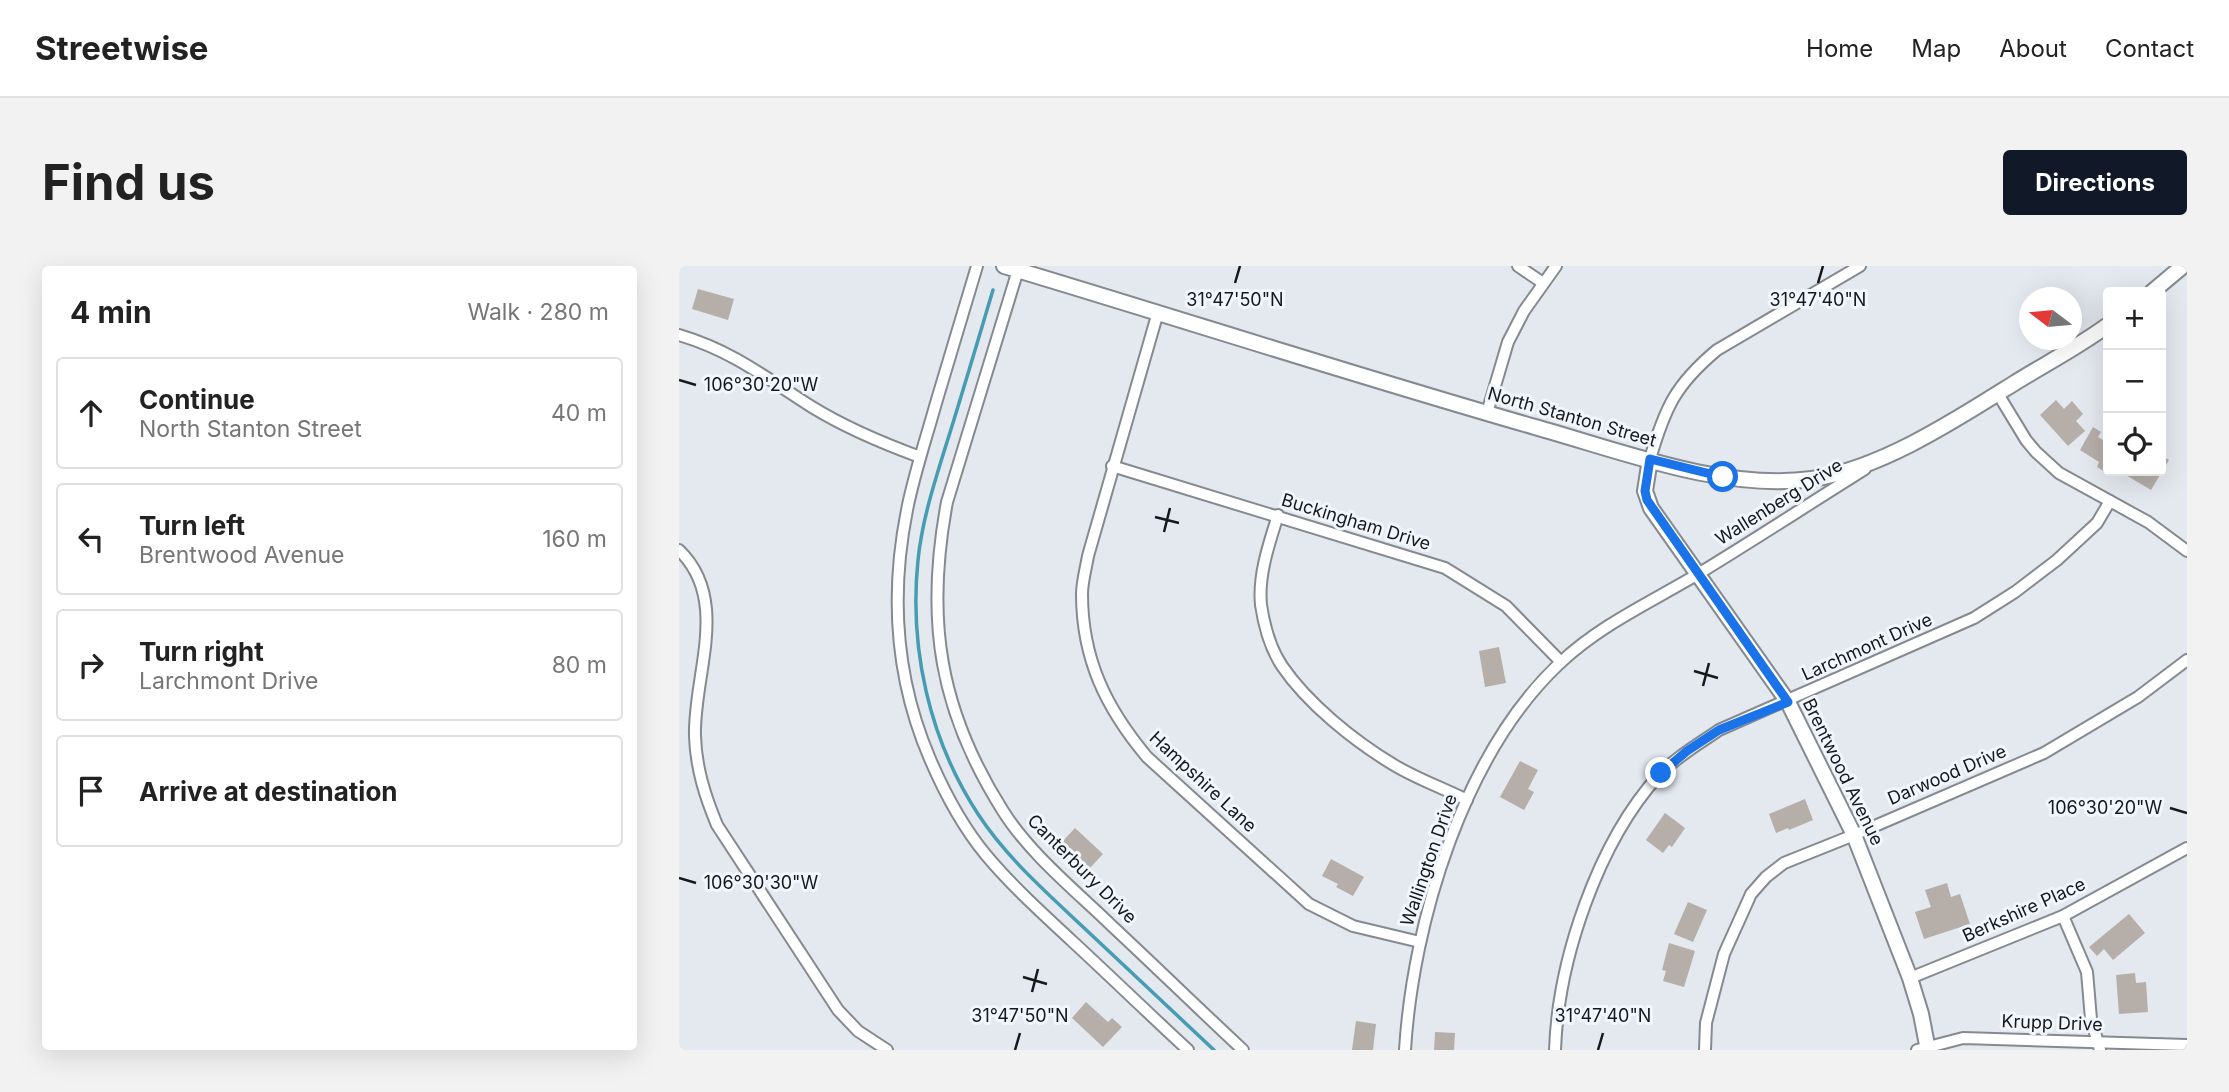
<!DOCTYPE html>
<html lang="en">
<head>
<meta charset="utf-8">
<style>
	body { margin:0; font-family:Inter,sans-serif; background:#f2f2f2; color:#222 }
	.controls { position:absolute; right:21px; top:21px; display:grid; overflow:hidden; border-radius:7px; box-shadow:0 7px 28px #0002 }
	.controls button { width:63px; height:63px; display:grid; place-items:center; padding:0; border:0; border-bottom:2px solid #e0e0e0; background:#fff; color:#222; font:35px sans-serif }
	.compass { position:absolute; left:1340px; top:21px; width:63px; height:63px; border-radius:50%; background:#fff; box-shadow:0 7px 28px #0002; rotate:286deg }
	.stop { position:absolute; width:21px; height:21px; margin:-16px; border:5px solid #1a73e8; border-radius:50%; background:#fff }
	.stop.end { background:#1a73e8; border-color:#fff; box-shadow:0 2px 7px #0008 }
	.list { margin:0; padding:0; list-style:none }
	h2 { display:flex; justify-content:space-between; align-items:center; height:91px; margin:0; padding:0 28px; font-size:30px }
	h2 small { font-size:23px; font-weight:400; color:#767676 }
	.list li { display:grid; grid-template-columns:46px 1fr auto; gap:21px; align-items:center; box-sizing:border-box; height:112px; margin:0 14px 14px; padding:0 14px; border:2px solid #e0e0e0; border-radius:7px }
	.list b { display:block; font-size:26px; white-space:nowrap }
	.list p { margin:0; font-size:23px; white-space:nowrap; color:#767676 }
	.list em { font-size:23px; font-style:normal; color:#767676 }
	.icon { flex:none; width:38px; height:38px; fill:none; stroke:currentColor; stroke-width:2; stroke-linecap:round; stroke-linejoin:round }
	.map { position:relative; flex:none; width:1508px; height:784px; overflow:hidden; border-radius:7px }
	header { display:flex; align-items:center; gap:42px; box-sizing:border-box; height:98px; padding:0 35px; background:#fff; border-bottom:2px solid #e0e0e0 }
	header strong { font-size:33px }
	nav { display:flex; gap:38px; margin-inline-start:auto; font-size:24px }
	.intro { display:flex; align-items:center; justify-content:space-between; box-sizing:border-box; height:168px; padding:0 42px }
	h1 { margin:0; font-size:49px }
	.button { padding:18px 32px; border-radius:7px; background:#111827; color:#fff; font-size:24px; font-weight:700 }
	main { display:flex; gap:42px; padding:0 42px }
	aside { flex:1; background:#fff; border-radius:7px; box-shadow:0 7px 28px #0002 }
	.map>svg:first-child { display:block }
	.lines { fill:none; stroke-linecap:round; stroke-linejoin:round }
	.stream { stroke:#469cb3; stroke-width:3.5 }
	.building { fill:#b5aea9 }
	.street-casing { stroke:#858a90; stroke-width:14 }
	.secondary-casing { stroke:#858a90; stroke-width:18 }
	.street { stroke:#fff; stroke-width:10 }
	.secondary { stroke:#fff; stroke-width:14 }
	.route { stroke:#1a73e8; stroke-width:9 }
	.ticks { fill:none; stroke:#16181a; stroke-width:2.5 }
	.labels { text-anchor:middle; stroke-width:6; stroke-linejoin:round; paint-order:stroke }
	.street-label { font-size:18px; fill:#16181a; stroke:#f1f6fd }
	.ticks-label { font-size:18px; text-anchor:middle; fill:#16181a; stroke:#f1f6fd; stroke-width:6; stroke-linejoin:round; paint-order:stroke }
</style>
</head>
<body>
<header>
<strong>Streetwise</strong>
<nav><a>Home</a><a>Map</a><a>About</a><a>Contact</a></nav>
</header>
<div class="intro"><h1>Find us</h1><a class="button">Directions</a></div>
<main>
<aside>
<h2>4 min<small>Walk · 280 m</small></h2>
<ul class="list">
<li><svg class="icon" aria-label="ahead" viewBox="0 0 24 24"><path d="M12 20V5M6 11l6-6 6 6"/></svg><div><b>Continue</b><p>North Stanton Street</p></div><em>40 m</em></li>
<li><svg class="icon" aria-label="left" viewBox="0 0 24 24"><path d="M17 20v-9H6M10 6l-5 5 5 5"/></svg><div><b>Turn left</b><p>Brentwood Avenue</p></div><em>160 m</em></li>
<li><svg class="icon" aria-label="right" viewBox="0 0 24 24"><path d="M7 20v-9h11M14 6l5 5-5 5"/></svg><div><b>Turn right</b><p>Larchmont Drive</p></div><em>80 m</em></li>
<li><svg class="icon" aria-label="arrive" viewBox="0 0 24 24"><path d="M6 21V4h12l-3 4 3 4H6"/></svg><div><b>Arrive at destination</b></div></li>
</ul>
</aside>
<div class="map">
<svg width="1508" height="784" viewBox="0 0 1508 784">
	<rect width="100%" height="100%" fill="#e4e8ef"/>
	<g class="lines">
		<path class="stream" d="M 314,24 C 299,74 284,125 268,176 C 256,215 243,254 239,294 C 230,382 250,473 299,548 C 327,591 366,625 403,660 C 447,701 491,743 535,784"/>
	</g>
	<g class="building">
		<polygon points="19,23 55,33 49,54 13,43"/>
		<polygon points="1377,134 1385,143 1393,135 1404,148 1397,155 1406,165 1389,180 1361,149"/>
		<polygon points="1414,161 1422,166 1419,171 1429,177 1429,205 1433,205 1431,209 1418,201 1420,196 1401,184"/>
		<polygon points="1482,189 1490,194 1472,224 1440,205 1482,205"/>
		<polygon points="820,381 827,417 806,421 800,385"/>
		<polygon points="841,495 859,504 849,523 855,526 845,544 821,531"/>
		<polygon points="1126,533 1134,554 1110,564 1109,562 1097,567 1090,548"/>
		<polygon points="986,547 1006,562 993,581 990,579 984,587 967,574"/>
		<polygon points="396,562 424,588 409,604 383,576"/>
		<polygon points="652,593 685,611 674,630 657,621 659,618 643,610"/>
		<polygon points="1268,617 1272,631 1281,628 1291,658 1245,673 1236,646 1252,641 1246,624"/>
		<polygon points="1009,636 1028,644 1014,676 995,668"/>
		<polygon points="1450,648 1466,667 1434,694 1425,683 1418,690 1410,681"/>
		<polygon points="990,677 1016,685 1005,721 984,715 987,705 983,704"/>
		<polygon points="1456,707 1457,717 1467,716 1469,746 1440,748 1437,709"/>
		<polygon points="407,736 429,756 433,752 443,761 424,781 393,752"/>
		<polygon points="677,755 697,758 694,784 673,784"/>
		<polygon points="756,766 776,767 775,784 755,784"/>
	</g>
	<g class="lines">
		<g class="street-casing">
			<g id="street">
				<path d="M 298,0 C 284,46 271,91 257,137 C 247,173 235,208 228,244 C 211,329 217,414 251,493 C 266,528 283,560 307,589 C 333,620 363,647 393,675 C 432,711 470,748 509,784"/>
				<polyline points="839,0 864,17"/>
				<path d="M 339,4 L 268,236 C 246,353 260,444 324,545 C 351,588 397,625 433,660 C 477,701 520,743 564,784"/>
				<path d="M 479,46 L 409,290 C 407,302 403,316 403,328 C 403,393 427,442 468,491 L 630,638 L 674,660 L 741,676"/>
				<path d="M 0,69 C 54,85 87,112 133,141 C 167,162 203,177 241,191"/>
				<polyline points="1319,128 1347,174 1357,186 1380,207 1469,256 1508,285"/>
				<polyline points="808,147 829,76 845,45 877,0"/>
				<path d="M 971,193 C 986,142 996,119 1038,84 L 1181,0"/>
				<polyline points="433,200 766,302 827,340 882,396"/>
				<path d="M 599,249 C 590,278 579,309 582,339 C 585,359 591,382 603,400 C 629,438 675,475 715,499 C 738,513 764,522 788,534"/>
				<path d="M 0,284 C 52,334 14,410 16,470 C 17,502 26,530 38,559 L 159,744 L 179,765 L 208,784"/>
				<polyline points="1384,650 1408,706 1412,753 1421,784"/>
				<polyline points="1231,712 1384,650 1508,582"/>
				<path d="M 726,784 C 734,655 785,487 881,397 C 921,359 972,336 1019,308 C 1075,274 1130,238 1186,203"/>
				<path d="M 876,784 C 879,694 919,576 980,509 C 997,491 1020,478 1040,464 L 1295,352 L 1336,326 L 1378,294 L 1418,257 L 1431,235"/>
				<polyline points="1026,784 1027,757 1045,688 1072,628 1087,611 1105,597 1175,569 1365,487 1459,431 1508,394"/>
				<polyline points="1238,784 1284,772 1508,779"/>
			</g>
		</g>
		<g class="secondary-casing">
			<g id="secondary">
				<path d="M 325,0 C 502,53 678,110 856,161 C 942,185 1043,225 1133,213 C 1201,203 1275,155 1334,118 C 1366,98 1399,81 1429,59"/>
				<polyline points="1473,26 1504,0"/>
				<polyline points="971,193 966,225 972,242 1109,436 1175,569 1231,712 1242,748 1249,784"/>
			</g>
		</g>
		<use href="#street" class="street"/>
		<use href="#secondary" class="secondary"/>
	</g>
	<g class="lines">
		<polyline class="route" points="982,507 1008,485 1040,464 1109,436 968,234 966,225 971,193 1044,211"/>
	</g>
	<path class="ticks" d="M 556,17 L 561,0M 1139,17 L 1144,0M 0,114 L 17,119M 476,251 L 500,257M 485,266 L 491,242M 1015,405 L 1039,412M 1024,420 L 1030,397M 1491,542 L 1508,547M 0,612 L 17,617M 344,711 L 368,718M 353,726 L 359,703M 336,784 L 341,767M 919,784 L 924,767"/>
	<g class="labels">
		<g class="street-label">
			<text transform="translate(893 151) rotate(16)" y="6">North Stanton Street</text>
			<text transform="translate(1100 236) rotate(-32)" y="6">Wallenberg Drive</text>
			<text transform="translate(677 256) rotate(17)" y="6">Buckingham Drive</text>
			<text transform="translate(1188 381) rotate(-24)" y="6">Larchmont Drive</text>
			<text transform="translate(1164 506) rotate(64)" y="6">Brentwood Avenue</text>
			<text transform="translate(1268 509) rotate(-23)" y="6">Darwood Drive</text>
			<text transform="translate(524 516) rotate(43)" y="6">Hampshire Lane</text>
			<text transform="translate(750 594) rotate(-71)" y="6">Wallington Drive</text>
			<text transform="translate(403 603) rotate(45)" y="6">Canterbury Drive</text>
			<text transform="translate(1345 644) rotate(-24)" y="6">Berkshire Place</text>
			<text transform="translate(1373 757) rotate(2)" y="6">Krupp Drive</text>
		</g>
	</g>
	<g class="ticks-label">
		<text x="556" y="40">31°47'50"N</text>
		<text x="1139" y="40">31°47'40"N</text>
		<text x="82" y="125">106°30'20"W</text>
		<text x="1426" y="548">106°30'20"W</text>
		<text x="82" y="623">106°30'30"W</text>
		<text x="341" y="756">31°47'50"N</text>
		<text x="924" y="756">31°47'40"N</text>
	</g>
</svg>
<div class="controls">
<button>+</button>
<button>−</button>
<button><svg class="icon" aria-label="locate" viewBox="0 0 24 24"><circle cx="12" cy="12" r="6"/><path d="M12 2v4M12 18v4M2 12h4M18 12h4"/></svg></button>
</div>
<svg class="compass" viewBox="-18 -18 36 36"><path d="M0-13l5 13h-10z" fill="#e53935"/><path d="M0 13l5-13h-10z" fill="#767676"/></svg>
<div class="stop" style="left:1044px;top:211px"></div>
<div class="stop end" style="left:982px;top:507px"></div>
</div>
</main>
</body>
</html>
